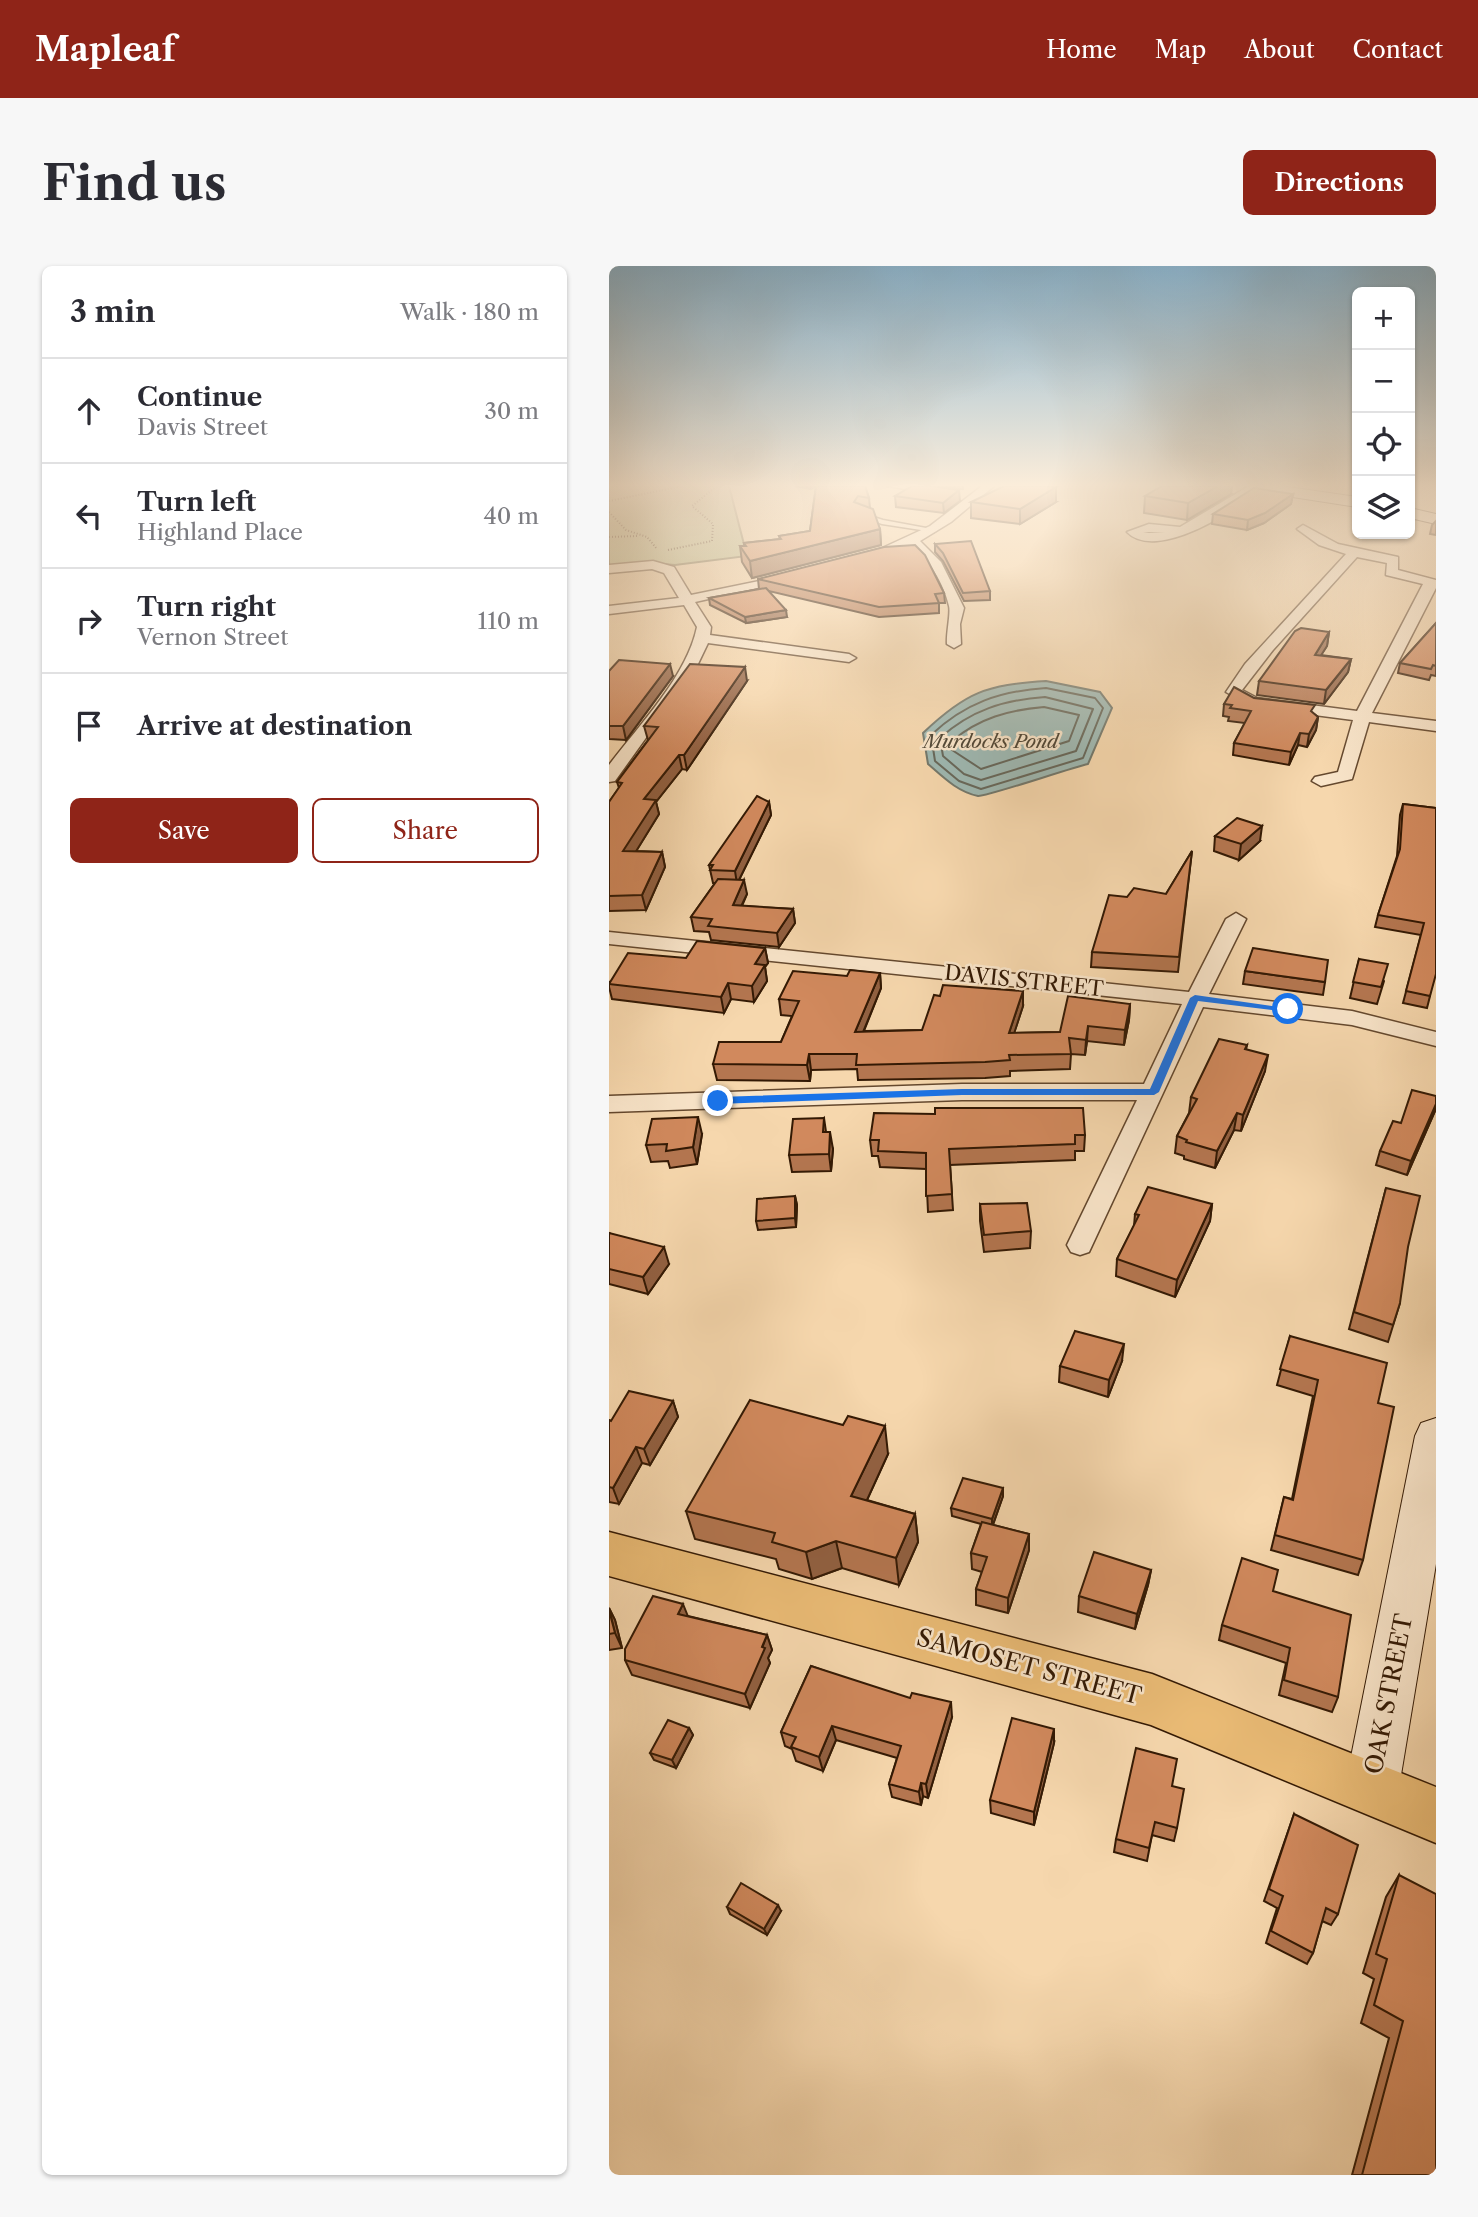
<!DOCTYPE html>
<html lang="en">
<head>
<meta charset="utf-8">
<style>
	body { margin:0; font-family:"Libre Caslon Text",serif; background:#f7f7f7; color:#2b2b33 }
	.controls { position:absolute; right:21px; top:21px; display:grid; overflow:hidden; border-radius:10px; box-shadow:0 2px 5px #0004 }
	.controls button { width:63px; height:63px; display:grid; place-items:center; padding:0; border:0; border-bottom:2px solid #e1e1e2; background:#fff; color:#2b2b33; font:35px sans-serif }
	.stop { position:absolute; width:21px; height:21px; margin:-16px; border:5px solid #1a73e8; border-radius:50%; background:#fff }
	.stop.end { background:#1a73e8; border-color:#fff; box-shadow:0 2px 7px #0008 }
	.list { margin:0; padding:0; list-style:none }
	h2 { display:flex; justify-content:space-between; align-items:center; height:91px; margin:0; padding:0 28px; font-size:30px }
	h2 small { font-size:23px; font-weight:400; color:#7c7c81 }
	.list li { display:grid; grid-template-columns:46px 1fr auto; gap:21px; align-items:center; box-sizing:border-box; height:105px; padding:0 28px; border-top:2px solid #e1e1e2 }
	.list b { display:block; font-size:26px; white-space:nowrap }
	.list p { margin:0; font-size:23px; white-space:nowrap; color:#7c7c81 }
	.list em { font-size:23px; font-style:normal; color:#7c7c81 }
	.actions { display:flex; gap:14px; padding:21px 28px }
	.actions a { flex:1; padding:16px 0; border:2px solid #8f2418; border-radius:10px; text-align:center; font-size:24px; color:#8f2418 }
	.actions .main { background:#8f2418; color:#fff }
	.icon { flex:none; width:38px; height:38px; fill:none; stroke:currentColor; stroke-width:2; stroke-linecap:round; stroke-linejoin:round }
	.map { position:relative; flex:none; width:827px; height:1909px; overflow:hidden; border-radius:10px }
	header { display:flex; align-items:center; gap:42px; box-sizing:border-box; height:98px; padding:0 35px; background:#8f2418; color:#fff }
	header strong { font-size:33px }
	nav { display:flex; gap:38px; margin-inline-start:auto; font-size:24px }
	.intro { display:flex; align-items:center; justify-content:space-between; box-sizing:border-box; height:168px; padding:0 42px }
	h1 { margin:0; font-size:49px }
	.button { padding:18px 32px; border-radius:10px; background:#8f2418; color:#fff; font-size:24px; font-weight:700 }
	main { display:flex; gap:42px; padding:0 42px }
	aside { flex:1; background:#fff; border-radius:10px; box-shadow:0 2px 5px #0004 }
	.map>svg:first-child { display:block }
	.green { fill:#babf8b; stroke:#766c48; stroke-width:2 }
	.water { fill:#9eb8b2; stroke:#73786c; stroke-width:2 }
	.lines { fill:none; stroke-linecap:round; stroke-linejoin:round }
	.shore { stroke:#68685b; stroke-width:2 }
	.service-casing { stroke:#64482e; stroke-width:3 }
	.minor-casing { stroke:#64482e; stroke-width:3 }
	.secondary-casing { stroke:#331904; stroke-width:2 }
	.primary-casing { stroke:#331904; stroke-width:3 }
	.path { stroke:#331904; stroke-width:2; stroke-dasharray:1 2; stroke-linecap:butt }
	.service { fill:#f9e5ca; fill-rule:evenodd }
	.minor { fill:#f9e5ca; fill-rule:evenodd }
	.secondary { fill:#f9e5ca; fill-rule:evenodd }
	.primary { fill:#ebbc76; fill-rule:evenodd }
	.wall { fill:#b47650; stroke:#331904; stroke-width:2 }
	.shaded-wall { fill:#926041; stroke:#331904; stroke-width:2 }
	.building { fill:#d1895d; stroke:#331904; stroke-width:2 }
	.route { fill:#1a73e8 }
	.labels { text-anchor:middle; stroke-width:5; stroke-linejoin:round; paint-order:stroke }
	.far-water-label { font-size:19px; font-style:italic; fill:#534938; stroke:#f9e5ca }
	.street-label { font-size:21px; fill:#331904; stroke:#f9e5ca }
	.near-street-label { font-size:24px; fill:#331904; stroke:#f9e5ca }
</style>
</head>
<body>
<header>
<strong>Mapleaf</strong>
<nav><a>Home</a><a>Map</a><a>About</a><a>Contact</a></nav>
</header>
<div class="intro"><h1>Find us</h1><a class="button">Directions</a></div>
<main>
<aside>
<h2>3 min<small>Walk · 180 m</small></h2>
<ul class="list">
<li><svg class="icon" aria-label="ahead" viewBox="0 0 24 24"><path d="M12 20V5M6 11l6-6 6 6"/></svg><div><b>Continue</b><p>Davis Street</p></div><em>30 m</em></li>
<li><svg class="icon" aria-label="left" viewBox="0 0 24 24"><path d="M17 20v-9H6M10 6l-5 5 5 5"/></svg><div><b>Turn left</b><p>Highland Place</p></div><em>40 m</em></li>
<li><svg class="icon" aria-label="right" viewBox="0 0 24 24"><path d="M7 20v-9h11M14 6l5 5-5 5"/></svg><div><b>Turn right</b><p>Vernon Street</p></div><em>110 m</em></li>
<li><svg class="icon" aria-label="arrive" viewBox="0 0 24 24"><path d="M6 21V4h12l-3 4 3 4H6"/></svg><div><b>Arrive at destination</b></div></li>
</ul>
<div class="actions"><a class="main">Save</a><a>Share</a></div>
</aside>
<div class="map">
<svg width="827" height="1909" viewBox="0 0 827 1909">
	<rect width="100%" height="100%" fill="#f6d7ad"/>
	<filter id="stains"><feTurbulence type="fractalNoise" baseFrequency=".00286" numOctaves="4"/><feColorMatrix values="0 0 0 0 .2 0 0 0 0 .09 0 0 0 0 .02 0 0 0 .5 -.17"/></filter>
	<radialGradient id="worn" r=".72"><stop offset=".6" stop-color="#630" stop-opacity="0"/><stop offset="1" stop-color="#630" stop-opacity=".3"/></radialGradient>
	<polygon class="green" points="0,220 120,220 138,290 66,299 42,297 0,300"/>
	<path class="water" d="M 437,415 L 491,426 L 503,442 L 479,498 C 461,502 377,531 369,530 C 349,526 335,512 319,498 L 314,467 C 357,426 377,419 437,415 Z"/>
	<g class="lines">
		<g class="shore">
			<path d="M 437,422 L 486,432 L 494,442 L 474,492 L 372,523 L 350,515 L 326,495 L 322,469 C 356,437 391,425 437,422 Z"/>
			<path d="M 436,431 L 484,443 L 467,485 L 372,514 L 355,508 L 334,490 L 331,472 C 362,444 395,434 436,431 Z"/>
			<path d="M 435,441 L 470,449 L 460,475 L 372,503 L 343,484 L 343,475 C 370,452 400,444 435,441 Z"/>
		</g>
		<g class="service-casing">
			<polygon id="service" points="255,248 274,254 328,264 325,266 273,258 253,251"/>
		</g>
		<g class="minor-casing">
			<g id="minor">
				<polygon points="278,220 308,220 340,226 334,229"/>
				<path d="M 373,220 L 385,220 L 342,256 L 311,275 L 332,296 L 355,342 L 351,358 L 352,378 L 345,382 L 338,378 C 337,368 342,347 340,340 C 335,318 320,292 302,279 L 262,294 L 256,290 L 321,260 Z"/>
				<path d="M 640,220 L 652,220 C 629,245 547,296 518,266 L 540,258 L 571,261 ZM 540,266 L 556,267 L 534,267 Z"/>
				<path d="M 694,259 L 729,278 L 789,291 L 789,304 L 827,314 L 827,322 L 763,447 L 827,455 L 827,465 L 760,456 L 743,513 L 712,520 L 703,515 L 706,511 L 729,506 L 744,454 L 644,441 L 617,426 L 636,398 L 737,288 L 710,279 L 688,263 ZM 748,291 L 778,297 L 777,309 L 814,318 L 748,445 L 648,432 L 633,424 L 664,384 Z"/>
				<path d="M 44,295 L 65,301 L 82,329 L 189,307 L 189,313 L 86,336 L 102,361 L 101,369 L 240,388 L 247,392 L 240,396 L 99,377 L 87,402 L 6,515 L 0,516 L 0,499 C 30,459 78,410 88,361 L 75,339 L 0,348 L 0,340 L 70,332 L 55,307 L 43,303 L 0,307 L 0,299 Z"/>
				<polygon points="627,647 637,653 600,728 743,745 827,766 827,780 743,759 594,741 480,986 471,989 462,986 458,979 528,834 353,834 0,846 0,830 353,818 535,818 573,738 0,678 0,666 580,726 617,653"/>
			</g>
		</g>
		<g class="secondary-casing">
			<g id="secondary">
				<polygon points="637,220 672,220 748,231 748,241 645,225"/>
				<polygon points="801,242 827,248 827,258 801,252"/>
				<polygon points="827,1152 827,1298 790,1521 782,1540 763,1548 744,1540 736,1521 806,1170 812,1157"/>
			</g>
		</g>
		<g class="primary-casing">
			<polygon id="primary" points="0,1266 543,1408 827,1521 827,1577 542,1459 0,1310"/>
		</g>
		<g class="path">
			<polyline points="0,235 74,220"/>
			<polyline points="0,246 17,264 38,271 48,283"/>
			<polyline points="0,271 28,270"/>
			<polyline points="59,284 103,275 104,258 83,240 108,220"/>
		</g>
		<use href="#service" class="service"/>
		<use href="#minor" class="minor"/>
		<use href="#secondary" class="secondary"/>
		<use href="#primary" class="primary"/>
	</g>
	<g class="wall">
		<polygon points="186,220 256,220 260,232 261,242 271,263 272,279 143,312 133,296 131,280 135,280 135,277 171,273 170,270 201,265 207,220 202,223"/>
		<polygon points="325,220 354,220 354,223"/>
		<polygon points="622,228 578,254 535,247 536,230"/>
		<polygon points="684,228 682,238 655,257 638,264 603,258 604,248"/>
		<polygon points="286,230 351,235 335,247 287,241"/>
		<polygon points="362,236 447,236 411,258 362,252"/>
		<polygon points="827,255 827,269 821,268 823,259"/>
		<polygon points="326,278 381,325 381,334 355,335 334,295 326,286"/>
		<polygon points="149,313 335,327 336,337 330,337 330,347 270,351 160,325 178,351 137,357 101,339 100,332 150,323"/>
		<polygon points="827,357 827,410 822,409 820,414 789,407 791,397"/>
		<polygon points="720,366 718,380 712,389 742,393 739,406 715,438 648,429 650,415"/>
		<polygon points="0,405 64,410 17,474 0,473"/>
		<polygon points="138,415 78,504 73,503 47,536 50,548 27,585 53,586 56,601 37,644 0,645 0,536 10,522 8,516 39,474 35,460"/>
		<polygon points="645,432 705,448 709,451 707,464 698,481 689,479 680,499 624,489 625,477 636,457 619,455 620,451 614,450 615,438"/>
		<polygon points="160,536 162,549 130,614 138,628 133,640 184,643 186,657 170,681 102,674 100,666 85,665 82,651 106,617 104,617 100,599"/>
		<polygon points="794,538 827,542 821,730 818,742 794,737 812,669 766,661 769,649 788,590 791,549"/>
		<polygon points="606,570 651,575 630,594 605,585"/>
		<polygon points="583,585 569,706 482,701 483,686 518,631 557,628"/>
		<polygon points="156,682 159,697 156,701 158,715 145,736 122,733 115,747 3,733 0,721 0,716 77,692"/>
		<polygon points="750,693 775,715 768,738 741,732"/>
		<polygon points="636,705 716,716 714,729 634,718"/>
		<polygon points="271,707 272,722 255,765 313,764 414,740 405,767 451,766 521,738 520,754 515,779 478,775 476,789 462,788 461,803 401,805 401,810 376,812 249,814 248,803 202,804 201,815 108,814 104,798 172,776 183,750 172,749 170,733 238,710"/>
		<polygon points="638,779 637,784 656,805 632,865 625,864 606,902 575,893 575,890 566,887 568,870 580,847 582,831"/>
		<polygon points="826,845 798,909 767,899 771,885 792,857"/>
		<polygon points="326,848 476,869 475,885 466,885 466,894 341,899 344,944 319,946 317,903 271,901 269,890 263,890 261,874"/>
		<polygon points="215,852 217,866 224,883 222,905 183,906 180,889"/>
		<polygon points="93,868 88,898 61,902 59,895 42,896 37,879"/>
		<polygon points="777,922 791,1037 779,1076 740,1063"/>
		<polygon points="186,930 188,939 187,961 149,964 147,955"/>
		<polygon points="371,938 422,965 421,982 375,986 371,955"/>
		<polygon points="603,938 601,955 566,1031 507,1010 508,993 525,960 526,948"/>
		<polygon points="0,967 60,998 39,1028 0,1018"/>
		<polygon points="681,1070 769,1137 754,1294 749,1309 662,1284 675,1231 683,1233 704,1130 668,1119"/>
		<polygon points="513,1095 499,1131 450,1116 451,1100"/>
		<polygon points="64,1135 69,1151 41,1199 33,1197 10,1238 0,1236 0,1154 2,1155"/>
		<polygon points="279,1188 258,1234 306,1248 309,1276 290,1319 233,1302 203,1313 170,1303 167,1293 86,1273 77,1245"/>
		<polygon points="394,1222 394,1230 384,1259 420,1268 420,1284 399,1347 367,1339 367,1323 373,1306 363,1303 362,1287 372,1258 343,1250 342,1242"/>
		<polygon points="542,1304 539,1319 526,1363 469,1346 470,1330"/>
		<polygon points="664,1325 729,1431 723,1446 670,1429 677,1397 610,1374 613,1359"/>
		<polygon points="0,1342 6,1354 13,1382 0,1384"/>
		<polygon points="79,1350 158,1369 163,1384 159,1392 161,1397 141,1442 23,1409 16,1394"/>
		<polygon points="202,1400 343,1451 319,1532 314,1530 312,1539 283,1531 280,1518 288,1492 227,1474 214,1505 187,1495 183,1483 176,1480 172,1466"/>
		<polygon points="80,1462 84,1469 67,1502 45,1494 41,1487"/>
		<polygon points="445,1477 425,1559 382,1547 381,1534"/>
		<polygon points="563,1520 568,1562 565,1575 543,1569 538,1595 505,1586 507,1573"/>
		<polygon points="685,1548 729,1648 722,1659 713,1655 704,1687 698,1698 657,1677 668,1642 655,1635"/>
		<polygon points="790,1609 827,1909 743,1909 780,1772 752,1757 765,1713 754,1707 777,1631"/>
		<polygon points="118,1641 172,1645 158,1669 121,1648"/>
	</g>
	<g class="shaded-wall">
		<polygon points="609,220 623,220 622,228 578,254 579,237"/>
		<polygon points="447,221 447,236 411,258 411,243"/>
		<polygon points="350,224 351,235 335,247 334,237"/>
		<polygon points="684,228 682,238 655,257 638,264 639,254"/>
		<polygon points="271,263 272,279 143,312 141,295"/>
		<polygon points="177,344 178,351 137,357 136,351"/>
		<polygon points="720,366 718,380 704,402 706,389"/>
		<polygon points="742,393 739,406 715,438 717,424"/>
		<polygon points="61,398 64,410 17,474 14,460"/>
		<polygon points="136,401 138,415 78,504 75,489"/>
		<polygon points="709,451 707,464 698,481 700,468"/>
		<polygon points="691,467 689,479 680,499 682,486"/>
		<polygon points="70,489 73,503 47,536 50,548 18,600 14,585 35,533"/>
		<polygon points="160,536 162,549 128,618 126,605"/>
		<polygon points="653,560 651,575 630,594 632,578"/>
		<polygon points="53,586 56,601 37,644 33,629"/>
		<polygon points="135,614 138,628 126,653 124,639"/>
		<polygon points="184,643 186,657 170,681 168,667"/>
		<polygon points="156,682 159,697 156,701 158,715 145,736 143,720 146,698"/>
		<polygon points="271,707 272,722 248,781 246,766"/>
		<polygon points="119,717 122,733 115,747 112,731"/>
		<polygon points="414,725 414,740 400,783 400,767"/>
		<polygon points="521,738 520,754 515,779 516,764"/>
		<polygon points="479,760 478,775 476,789 477,774"/>
		<polygon points="200,788 202,804 201,815 198,799"/>
		<polygon points="659,789 656,805 632,865 634,849"/>
		<polygon points="827,838 826,845 798,909 802,895"/>
		<polygon points="628,847 625,864 606,902 608,885"/>
		<polygon points="89,851 93,868 88,898 84,881"/>
		<polygon points="221,866 224,883 222,905 220,888"/>
		<polygon points="186,930 188,939 187,961 186,952"/>
		<polygon points="603,938 601,955 566,1031 568,1014"/>
		<polygon points="55,981 60,998 39,1028 34,1011"/>
		<polygon points="515,1078 513,1095 499,1131 500,1114"/>
		<polygon points="64,1135 69,1151 41,1199 35,1183"/>
		<polygon points="276,1160 279,1188 247,1258 242,1230"/>
		<polygon points="27,1181 33,1197 10,1238 4,1222"/>
		<polygon points="394,1222 394,1230 383,1261 383,1253"/>
		<polygon points="306,1248 309,1276 290,1319 287,1292"/>
		<polygon points="420,1268 420,1284 399,1347 399,1332"/>
		<polygon points="227,1275 233,1302 203,1313 197,1286"/>
		<polygon points="542,1304 539,1319 526,1363 528,1348"/>
		<polygon points="74,1338 80,1353 69,1348"/>
		<polygon points="0,1342 6,1354 13,1382 6,1367"/>
		<polygon points="158,1369 163,1384 159,1392 161,1397 141,1442 136,1428"/>
		<polygon points="342,1436 343,1451 319,1532 317,1518"/>
		<polygon points="223,1460 227,1474 214,1505 210,1491"/>
		<polygon points="80,1462 84,1469 67,1502 63,1494"/>
		<polygon points="445,1463 445,1477 425,1559 425,1546"/>
		<polygon points="312,1517 314,1530 312,1539 310,1526"/>
		<polygon points="169,1639 172,1645 158,1669 155,1663"/>
	</g>
	<g class="building">
		<polygon points="207,220 256,220 260,232 249,230 245,236 264,243 271,263 141,295 131,280 137,280 135,277 172,273 170,270 201,265"/>
		<polygon points="303,220 322,220 350,224 334,237 286,230"/>
		<polygon points="395,220 437,220 447,221 411,243 362,236"/>
		<polygon points="553,220 609,220 579,237 536,230"/>
		<polygon points="645,222 684,228 656,247 639,254 604,248"/>
		<polygon points="362,275 381,325 354,327 334,287 326,278"/>
		<polygon points="306,279 316,289 335,327 326,328 330,337 270,341 149,313 275,281"/>
		<polygon points="157,322 177,344 136,351 100,332"/>
		<polygon points="827,357 827,400 824,399 822,403 791,397"/>
		<polygon points="692,362 720,366 706,389 742,393 717,424 650,415 686,365"/>
		<polygon points="10,394 61,398 14,460 0,460 0,405"/>
		<polygon points="81,398 136,401 75,489 70,489 35,533 47,534 14,585 53,586 33,629 0,630 0,536 13,517 8,516 49,461 35,460"/>
		<polygon points="625,421 645,432 706,439 702,445 709,451 700,468 691,467 682,486 625,477 642,445 621,442 623,439 615,438"/>
		<polygon points="148,530 160,536 126,605 101,604 104,599 100,599"/>
		<polygon points="794,538 827,542 827,708 821,730 797,725 815,657 769,649 791,583"/>
		<polygon points="628,552 653,560 632,578 606,570"/>
		<polygon points="583,585 570,691 483,686 500,629 518,631 525,622 557,628"/>
		<polygon points="109,613 135,614 124,639 184,643 168,667 99,660 103,653 82,651"/>
		<polygon points="88,675 156,682 146,698 156,699 143,720 119,717 112,731 0,718 19,687 77,692"/>
		<polygon points="644,682 719,694 716,716 636,705"/>
		<polygon points="750,693 779,698 772,721 744,716"/>
		<polygon points="241,704 271,707 246,766 313,764 325,729 331,730 334,719 414,725 400,767 451,766 459,730 521,738 516,764 479,760 477,774 460,772 462,788 400,789 401,794 376,796 247,799 248,788 200,788 198,799 104,798 110,776 172,776 190,735 170,733 184,705 238,710"/>
		<polygon points="610,773 638,779 636,783 659,789 634,849 628,847 608,885 577,876 578,874 568,870 588,833 582,831"/>
		<polygon points="803,824 827,830 827,838 802,895 771,885 784,855 792,857"/>
		<polygon points="326,842 474,842 476,869 466,869 466,878 340,883 343,928 317,930 317,887 269,885 270,874 261,874 265,847 326,848"/>
		<polygon points="89,851 84,881 57,885 58,878 37,879 43,853"/>
		<polygon points="215,852 214,866 221,866 220,888 180,889 184,853"/>
		<polygon points="539,921 603,938 568,1014 508,993 530,949 526,948"/>
		<polygon points="777,922 811,930 799,981 791,1037 784,1059 745,1046"/>
		<polygon points="186,930 186,952 147,955 148,933"/>
		<polygon points="418,937 422,965 375,969 371,938"/>
		<polygon points="0,967 55,981 34,1011 0,1003"/>
		<polygon points="466,1065 515,1078 500,1114 451,1100"/>
		<polygon points="681,1070 778,1097 769,1137 785,1141 754,1294 666,1269 675,1231 684,1234 709,1114 671,1103"/>
		<polygon points="20,1125 64,1135 35,1183 27,1181 4,1222 0,1221 0,1154 2,1155"/>
		<polygon points="141,1134 234,1159 239,1150 276,1160 242,1230 306,1248 287,1292 227,1275 197,1286 163,1276 166,1267 77,1245"/>
		<polygon points="354,1212 394,1222 383,1253 342,1242"/>
		<polygon points="373,1256 420,1268 399,1332 367,1323 378,1291 362,1287"/>
		<polygon points="485,1286 542,1304 528,1348 470,1330"/>
		<polygon points="633,1292 669,1304 664,1325 742,1349 729,1431 675,1414 681,1382 613,1359"/>
		<polygon points="44,1330 74,1338 69,1348 158,1369 153,1381 156,1382 136,1428 16,1394 16,1383"/>
		<polygon points="0,1344 6,1367 0,1368"/>
		<polygon points="202,1400 301,1432 303,1427 342,1436 317,1518 312,1517 310,1526 280,1518 292,1480 223,1460 210,1491 182,1481 187,1471 172,1466"/>
		<polygon points="403,1452 445,1463 425,1546 381,1534"/>
		<polygon points="59,1454 80,1462 63,1494 41,1487"/>
		<polygon points="527,1482 568,1493 563,1520 575,1523 568,1562 546,1556 540,1582 507,1573"/>
		<polygon points="685,1548 749,1579 729,1648 717,1642 704,1687 662,1665 674,1630 660,1623"/>
		<polygon points="790,1609 827,1628 827,1909 753,1909 794,1755 765,1739 778,1693 767,1688"/>
		<polygon points="132,1617 169,1639 155,1663 118,1641"/>
	</g>
	<linearGradient id="sky" x2="0" y2="1"><stop stop-color="#8ab6d2"/><stop offset="0.45" stop-color="#fbedda"/><stop offset="1" stop-color="#fbedda" stop-opacity="0"/></linearGradient>
	<rect width="827" height="487" fill="url(#sky)"/>
	<polygon class="route" points="586,729 684,743 679,746 589,735 550,826 545,829 353,829 109,838 104,835 109,831 353,823 541,823 581,732"/>
	<g class="labels">
		<g class="far-water-label">
			<text x="382" y="482">Murdocks Pond</text>
		</g>
		<g class="street-label">
			<text transform="translate(415 715) rotate(6)" y="7">DAVIS STREET</text>
		</g>
		<g class="near-street-label">
			<text transform="translate(420 1401) rotate(15)" y="8">SAMOSET STREET</text>
			<text transform="translate(780 1428) rotate(-79)" y="8">OAK STREET</text>
		</g>
	</g>
	<rect width="100%" height="100%" filter="url(#stains)"/>
	<rect width="100%" height="100%" fill="url(#worn)"/>
</svg>
<div class="controls">
<button>+</button>
<button>−</button>
<button><svg class="icon" aria-label="locate" viewBox="0 0 24 24"><circle cx="12" cy="12" r="6"/><path d="M12 2v4M12 18v4M2 12h4M18 12h4"/></svg></button>
<button><svg class="icon" aria-label="layers" viewBox="0 0 24 24"><path d="M12 4l9 5-9 5-9-5zM3 14l9 5 9-5"/></svg></button>
</div>
<div class="stop" style="left:679px;top:743px"></div>
<div class="stop end" style="left:109px;top:835px"></div>
</div>
</main>
</body>
</html>
